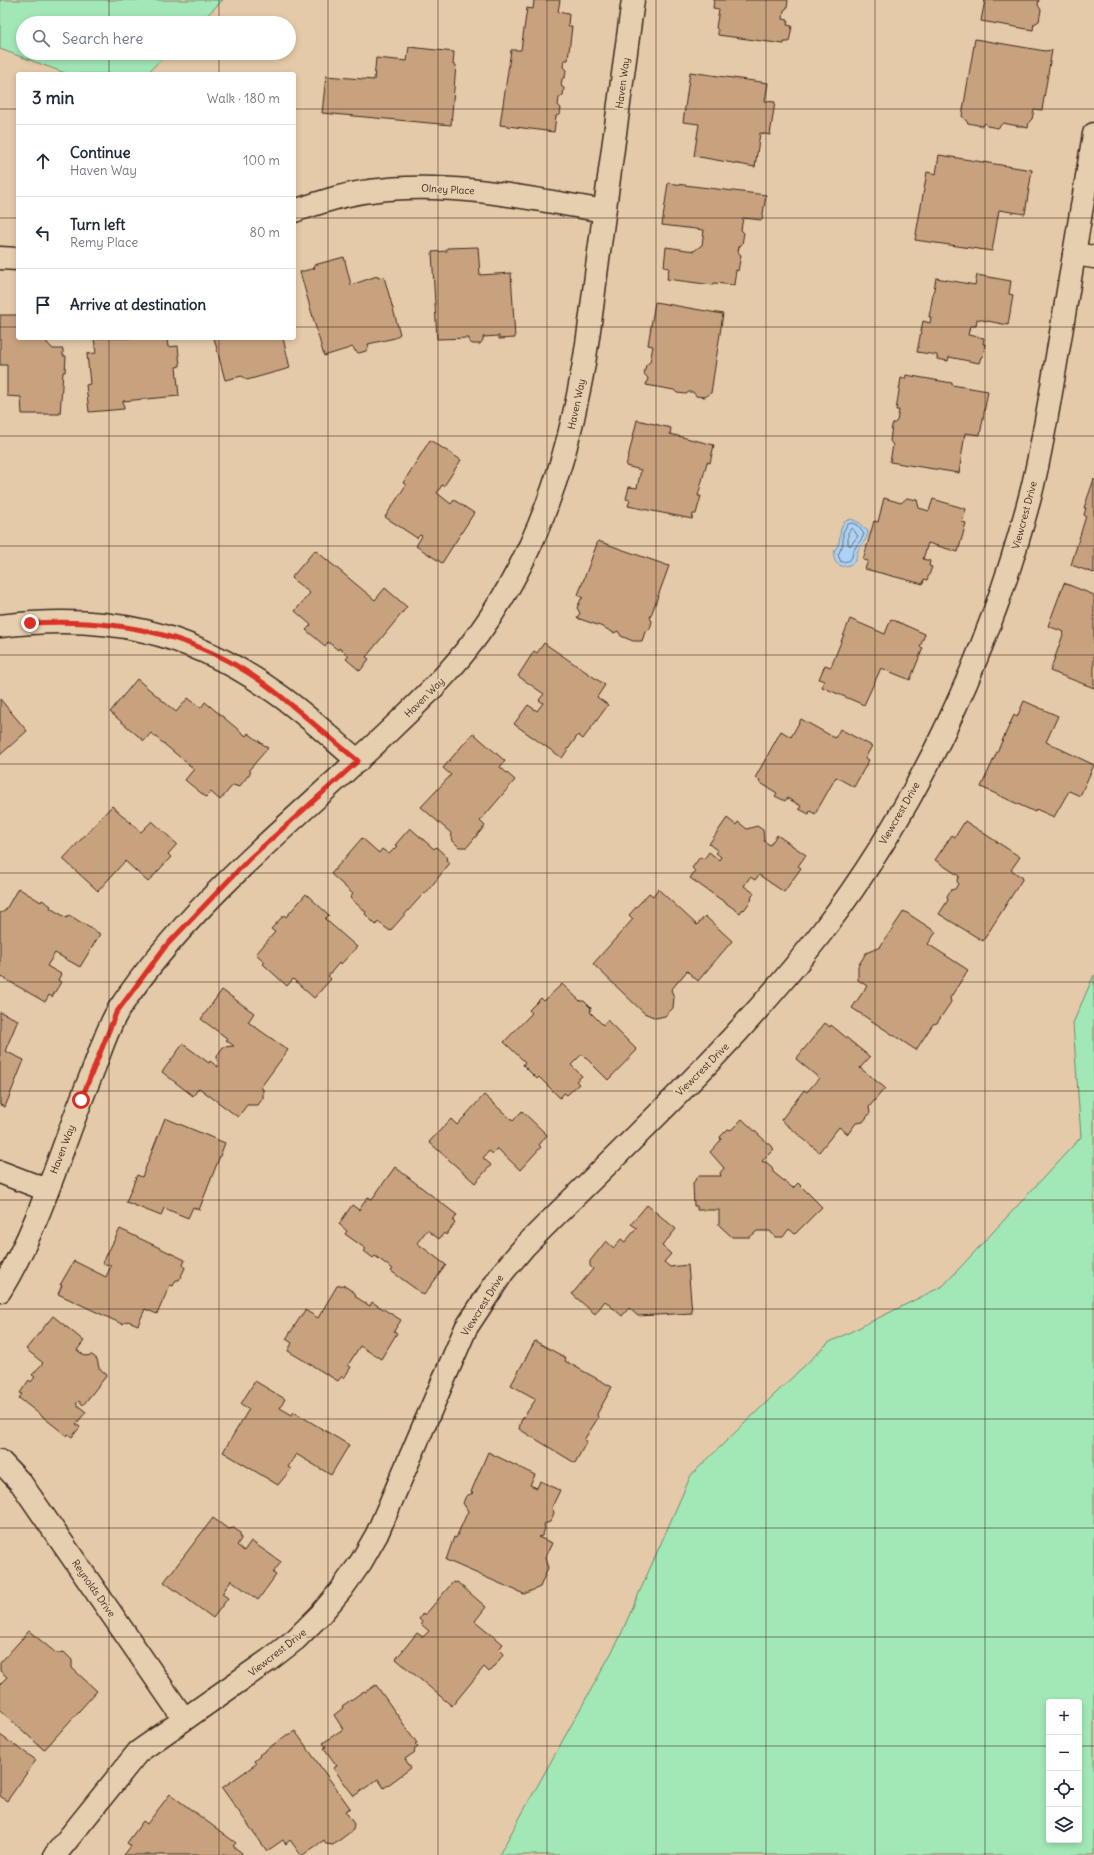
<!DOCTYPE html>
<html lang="en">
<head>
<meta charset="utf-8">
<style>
	body { margin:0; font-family:Delius,sans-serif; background:#f6f6f7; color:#1f2937 }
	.controls { position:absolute; right:12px; bottom:12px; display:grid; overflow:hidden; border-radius:4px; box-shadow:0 2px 6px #0003 }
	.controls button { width:36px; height:36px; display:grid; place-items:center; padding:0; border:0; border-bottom:1px solid #e0e1e3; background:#fff; color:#1f2937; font:20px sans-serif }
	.stop { position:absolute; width:12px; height:12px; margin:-9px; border:3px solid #d93025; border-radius:50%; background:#fff }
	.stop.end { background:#d93025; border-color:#fff; box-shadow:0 1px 4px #0008 }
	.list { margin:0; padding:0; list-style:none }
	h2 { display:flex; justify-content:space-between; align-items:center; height:52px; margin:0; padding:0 16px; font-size:17px }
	h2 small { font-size:13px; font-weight:400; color:#747a83 }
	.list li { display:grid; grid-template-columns:26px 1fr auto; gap:12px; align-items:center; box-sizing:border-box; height:72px; padding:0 16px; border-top:1px solid #e0e1e3 }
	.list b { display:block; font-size:15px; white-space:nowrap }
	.list p { margin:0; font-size:13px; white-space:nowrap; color:#747a83 }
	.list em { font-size:13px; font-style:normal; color:#747a83 }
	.icon { flex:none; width:22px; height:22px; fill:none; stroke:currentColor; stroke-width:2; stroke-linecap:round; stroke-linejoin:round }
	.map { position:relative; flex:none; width:1094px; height:1855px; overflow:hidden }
	.search { position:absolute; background:#fff; box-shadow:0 2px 6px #0003; left:16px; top:16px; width:280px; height:44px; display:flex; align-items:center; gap:10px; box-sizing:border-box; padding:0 14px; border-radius:22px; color:#747a83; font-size:15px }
	.panel { position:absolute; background:#fff; box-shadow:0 2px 6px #0003; left:16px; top:72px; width:280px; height:268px; border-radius:4px }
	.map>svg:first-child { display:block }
	.green { fill:#a1e8b6; stroke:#6e896a; fill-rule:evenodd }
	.water { fill:#acd2f5; stroke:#7f8f9f }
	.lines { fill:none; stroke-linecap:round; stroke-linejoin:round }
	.shore { stroke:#686d74; stroke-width:1 }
	.building { fill:#c8a27f; stroke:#3b2a1e }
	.street-casing { stroke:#3b2a1e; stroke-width:25 }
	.street { stroke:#e6cfaf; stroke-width:22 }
	.route { stroke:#d93025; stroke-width:5 }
	.grid { fill:none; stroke:#3b2a1e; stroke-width:1; stroke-opacity:0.55 }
	.labels { text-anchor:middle; stroke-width:4; stroke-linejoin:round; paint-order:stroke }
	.street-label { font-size:10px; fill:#3b2a1e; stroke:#e6cfaf }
</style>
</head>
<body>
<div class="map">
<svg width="1094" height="1855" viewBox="0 0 1094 1855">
	<rect width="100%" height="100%" fill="#e5caa9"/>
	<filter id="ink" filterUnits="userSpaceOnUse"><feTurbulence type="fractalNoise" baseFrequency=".025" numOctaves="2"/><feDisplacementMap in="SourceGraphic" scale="8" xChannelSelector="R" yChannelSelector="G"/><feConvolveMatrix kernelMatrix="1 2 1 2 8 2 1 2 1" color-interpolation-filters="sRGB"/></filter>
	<g filter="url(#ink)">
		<g class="green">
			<polygon points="0,0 223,0 199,23 23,23 23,53 168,53 146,74 68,74 0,49"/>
			<path d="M 1094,975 L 1094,1855 L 499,1855 L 618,1641 L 691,1475 L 828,1343 L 943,1286 L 1081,1137 L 1073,1023 ZM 1049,1702 L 1079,1702 L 1079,1840 L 1049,1840 Z"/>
		</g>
		<path class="water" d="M 851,519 L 860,523 L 862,527 L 868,531 C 868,541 860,544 857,553 C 856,556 857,558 855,561 C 846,570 833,567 834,554 C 834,549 838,547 839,542 C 841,533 839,531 844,522 Z"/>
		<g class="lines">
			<g class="shore">
				<path d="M 852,523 L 857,525 L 864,534 C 862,540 858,543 855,548 C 850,557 855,561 841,562 L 838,555 L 843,544 L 843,532 L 847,525 Z"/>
				<polygon points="852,528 858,536 850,546 848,544 848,533"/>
			</g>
		</g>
		<g class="building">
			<polygon points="534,0 560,0 558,12 569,14 568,26 572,26 568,60 564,60 563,67 566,70 565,77 562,79 561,86 564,88 563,95 559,98 558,105 561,108 560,114 556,116 554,132 500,125 511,50 521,50 527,8 533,9"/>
			<polygon points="714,0 788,0 787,8 784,10 783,19 788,20 787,25 792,26 789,42 784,42 784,44 718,35 718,30 716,28 719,9 713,8"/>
			<polygon points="985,0 1039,0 1038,5 1041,10 1039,21 1034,24 1033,30 981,21"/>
			<polygon points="975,39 1045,51 1052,50 1042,110 1034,109 1032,119 1029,122 1028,128 1003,123 998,128 987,126 985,123 982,126 968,123 962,116"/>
			<polygon points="409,47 454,52 453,65 456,65 451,125 322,113 326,76 374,80 376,58 407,61"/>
			<polygon points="690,72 768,83 765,101 775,102 770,135 760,133 755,167 694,156 699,124 683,122"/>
			<polygon points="939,155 1032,170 1025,214 999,210 992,251 915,240 927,172 936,174"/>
			<polygon points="668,183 766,195 762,220 743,218 741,230 744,233 742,244 739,247 738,252 741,255 738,271 736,270 734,285 714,283 713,285 667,279 669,268 664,267 666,247 694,251 702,245 704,230 662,225"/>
			<polygon points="478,247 480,275 511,273 515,338 499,339 499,336 483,337 483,340 480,344 473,344 469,342 469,338 437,339 432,252 447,251 447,248"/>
			<polygon points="344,257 351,285 377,276 378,278 384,277 400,334 395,338 368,344 369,347 366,351 359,353 355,351 353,347 324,356 300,272 315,268 314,265"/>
			<polygon points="977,275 1011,281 1009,294 1013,295 1008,325 977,319 976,326 970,326 968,335 984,338 983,344 985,344 983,357 981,357 979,363 949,357 948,361 937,359 937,355 917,352 923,321 930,323 931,317 929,317 936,278 975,285"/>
			<polygon points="655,302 723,314 711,393 705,397 696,396 693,392 689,392 686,394 677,393 674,390 646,385 648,378 644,374 646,365 650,362 653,346 648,345"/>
			<polygon points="0,315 18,315 18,338 47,338 47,343 53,349 63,349 63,356 66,356 65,372 63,372 60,414 22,414 21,397 7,396 7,365 0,365"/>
			<polygon points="94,338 167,338 168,347 178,346 180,366 176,367 179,396 123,401 124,409 89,412 86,385 90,384 87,354 96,353"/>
			<polygon points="214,338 283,338 290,368 247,380 242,376 225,380"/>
			<polygon points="906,375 952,383 952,385 988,391 980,435 965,433 959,473 890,462 893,445 890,441 892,425 897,421 899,410 896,410 901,378 905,379"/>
			<polygon points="637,420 671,428 670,434 714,445 710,463 707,462 698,496 701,496 696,514 693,514 692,519 628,506 630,500 626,499 629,487 637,488 641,470 626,466"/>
			<polygon points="430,440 461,460 444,486 442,485 437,493 451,504 454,500 474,513 442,563 416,546 422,536 420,535 417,538 385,517 406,485 403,483"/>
			<polygon points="1094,479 1094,573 1071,565 1086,516 1084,515 1086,508 1084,508"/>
			<polygon points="884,498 901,503 907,498 917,500 919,508 929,511 933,499 966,509 962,522 966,523 958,552 928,543 923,559 930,561 929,566 932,567 927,580 924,579 923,584 865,569 868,561 863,560 874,521 878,522"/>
			<polygon points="598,541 669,566 650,618 652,621 650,629 645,632 642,641 633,641 621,636 618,631 614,633 603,627 577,618 580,613 577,608 581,599 583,598 578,595"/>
			<polygon points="315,550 375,600 385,588 407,607 366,657 369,659 360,671 346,659 349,656 339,648 338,650 328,642 325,646 306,630 311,625 295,611 310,593 291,578"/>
			<polygon points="1064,583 1094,595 1094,688 1050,671 1064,632 1048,626"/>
			<polygon points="850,619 885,634 891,619 925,634 920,647 923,648 910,680 881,668 864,705 822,687 824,681 819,679 825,665 831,667"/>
			<polygon points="544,643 605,685 597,697 608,705 583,739 578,735 562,758 514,724 528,705 537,711 543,703 539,700 544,694 518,676 534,651 537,653"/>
			<polygon points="137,679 176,712 188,698 201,708 205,702 246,736 248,733 268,748 249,770 251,772 239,787 233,785 220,800 211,792 206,797 185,780 194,769 151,733 144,741 110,712"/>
			<polygon points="0,699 27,731 0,755"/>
			<polygon points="1024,701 1058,716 1046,742 1094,765 1080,796 1069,791 1054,817 1036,809 1035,812 981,787 1014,715 1017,717"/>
			<polygon points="801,719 835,738 840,729 872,746 865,758 869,760 854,787 836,777 815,814 810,811 809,814 799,809 801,806 787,798 785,801 775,796 777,793 759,782 760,780 755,778 781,731 791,737"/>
			<polygon points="473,733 505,761 500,767 515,780 480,821 485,826 467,847 459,847 453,841 451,833 421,807 451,775 443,768"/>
			<polygon points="112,806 141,832 152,821 177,844 168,854 171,857 148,882 125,861 98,891 63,859"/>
			<polygon points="727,818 736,825 738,822 747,829 757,826 763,830 764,841 770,845 777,835 806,855 798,866 801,868 784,892 759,875 755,880 750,877 744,886 754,893 751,898 752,899 744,910 743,909 740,913 690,878 695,871 692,868 700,857 704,859 709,852 719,860 721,857 716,853 718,851 709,844"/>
			<polygon points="965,821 1020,857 1011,870 1023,878 983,941 939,914 948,900 947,896 951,890 955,889 958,884 957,880 959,876 935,860 952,835 955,837"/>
			<polygon points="410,828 434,849 436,847 448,858 446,860 450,863 425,894 424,893 390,931 378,922 376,925 365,914 366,912 350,898 353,894 331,874 362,838 379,853 382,849 389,854 397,846 395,845"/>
			<polygon points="18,888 41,902 42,900 51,906 50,908 67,918 69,915 100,934 80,967 55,953 47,966 61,974 58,980 61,982 52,997 49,995 45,1002 0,976 0,913 5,911"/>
			<polygon points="658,889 697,925 705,916 732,941 698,981 687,971 671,990 674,997 673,1008 665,1016 656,1018 644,1013 593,964 633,919 629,915 649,893 653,896"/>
			<polygon points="306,894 329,915 325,919 357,947 341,964 339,963 328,976 331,979 314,998 293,979 287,986 263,964 265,962 256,954 275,932 271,929 284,915 286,917"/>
			<polygon points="904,911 936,932 928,944 968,970 950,998 951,1002 937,1023 933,1024 916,1050 852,1008 867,986 858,980 858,966 866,953 880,947"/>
			<polygon points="562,984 580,1001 584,1001 591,1008 590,1012 603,1025 607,1020 637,1050 608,1080 582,1054 571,1065 582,1076 576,1081 579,1084 567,1095 564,1093 560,1098 539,1077 537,1079 523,1065 525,1062 504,1042 532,1013 529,1010 541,998 544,1001"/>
			<polygon points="222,990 254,1013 248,1022 288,1050 261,1087 263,1089 263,1098 258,1105 247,1105 238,1117 199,1088 193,1096 162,1072 183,1044 209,1063 210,1061 218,1067 217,1056 223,1047 234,1046 226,1040 228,1039 201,1019"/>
			<polygon points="0,1012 18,1020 5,1051 24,1060 5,1107 0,1105"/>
			<polygon points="825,1023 830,1027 831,1025 870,1057 860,1068 885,1088 869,1107 870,1113 863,1122 856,1123 848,1134 839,1127 819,1152 781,1120 804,1090 807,1092 819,1078 796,1059"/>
			<polygon points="484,1095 513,1121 522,1111 547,1135 539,1145 541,1147 520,1170 497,1148 493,1154 489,1151 483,1158 491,1165 475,1183 429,1142 451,1119 457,1125"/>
			<polygon points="165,1118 225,1143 199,1210 193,1207 188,1218 164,1208 161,1216 126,1202 137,1175 142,1177"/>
			<polygon points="742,1119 774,1149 762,1161 763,1162 766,1162 772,1167 773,1172 793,1188 798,1183 822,1207 795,1234 789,1229 783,1237 775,1237 770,1231 757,1231 750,1237 732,1237 719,1225 719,1210 697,1210 697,1206 694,1206 693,1183 698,1176 721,1176 720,1173 724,1168 710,1152 721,1140 720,1137 728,1129 731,1130"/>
			<polygon points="395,1167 457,1215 453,1221 455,1223 446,1235 444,1233 439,1239 427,1230 417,1243 446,1265 424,1295 391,1271 393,1269 375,1256 373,1258 364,1251 366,1249 345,1234 347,1231 339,1224 352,1205 359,1210 368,1197 372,1199"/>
			<polygon points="647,1205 676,1229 662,1246 671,1254 664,1262 670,1267 688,1265 692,1313 638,1316 629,1308 622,1316 605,1301 595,1314 572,1294 593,1269 590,1266 590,1261 606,1241 614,1248 621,1239 625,1242 637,1228 631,1224"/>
			<polygon points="120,1229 185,1260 183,1265 185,1268 179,1280 176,1280 173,1286 170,1285 157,1314 145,1309 138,1325 128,1321 122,1324 58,1294 62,1285 60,1285 74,1261 106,1277 111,1266 103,1263 104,1260"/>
			<polygon points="343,1285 355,1293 356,1297 370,1306 372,1302 401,1320 394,1331 397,1333 381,1359 360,1346 348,1365 351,1367 344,1378 342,1376 338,1381 288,1351 292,1343 286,1339 305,1310 318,1318 337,1286"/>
			<polygon points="53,1316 84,1341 77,1350 85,1356 92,1355 97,1359 99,1368 107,1375 83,1405 79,1401 76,1404 86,1412 76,1424 80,1427 72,1437 68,1434 67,1436 19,1398 22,1394 20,1393 29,1380 31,1382 35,1377 32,1375 43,1363 26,1349"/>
			<polygon points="535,1341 566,1358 565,1361 612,1387 597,1414 598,1418 584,1440 587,1441 575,1463 519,1429 521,1421 536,1399 511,1385"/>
			<polygon points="255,1381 285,1399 280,1408 292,1415 294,1412 349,1445 331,1475 296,1454 288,1467 291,1469 278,1485 223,1452 249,1409 241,1404"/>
			<polygon points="488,1452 535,1475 530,1485 537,1488 540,1481 560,1490 552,1507 554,1513 550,1522 544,1524 545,1529 542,1536 538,1537 552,1543 545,1558 548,1568 540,1587 524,1594 446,1560 454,1537 456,1538 468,1511 463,1503 466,1496 473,1493 471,1492"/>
			<polygon points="213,1518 228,1529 234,1528 240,1533 241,1539 237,1545 244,1551 251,1541 281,1562 273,1573 276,1575 258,1600 231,1580 222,1594 228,1598 213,1618 164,1582"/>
			<polygon points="453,1582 455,1583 457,1582 486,1607 475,1621 503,1644 499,1649 504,1654 489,1672 484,1667 452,1706 396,1659 417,1633 423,1637 429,1631 421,1624 422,1622 419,1619 423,1613 425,1615"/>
			<polygon points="29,1631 56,1653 64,1652 72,1660 72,1668 97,1691 44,1750 0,1710 0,1684 7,1677 0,1671 0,1663"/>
			<polygon points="376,1685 417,1743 415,1744 418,1747 414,1750 415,1752 405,1759 411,1768 384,1788 378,1779 354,1796 333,1768 337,1766 324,1748 326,1747 323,1743 343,1729 334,1715 343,1708 342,1706 364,1691 365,1692"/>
			<polygon points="295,1731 350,1808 345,1811 354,1824 353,1830 333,1845 326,1844 324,1840 303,1855 301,1855 290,1840 286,1844 283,1840 267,1851 222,1788 256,1764 254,1761 260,1756 259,1755 288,1734 289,1735"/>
			<polygon points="0,1735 36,1760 7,1801 0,1796"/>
			<polygon points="170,1794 236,1843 233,1846 242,1853 241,1855 124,1855 131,1846 127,1843 143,1821 147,1824"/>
		</g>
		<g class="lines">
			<g class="street-casing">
				<g id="street">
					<path d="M 294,211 C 319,203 344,194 370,191 C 448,180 527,198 604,211"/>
					<polyline points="1074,254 1094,257"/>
					<polyline points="0,258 18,259"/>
					<path d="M 0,626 C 107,613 187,630 276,693 C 305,713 331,738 358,761"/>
					<polyline points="0,1172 47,1190"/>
					<path d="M 0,1291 C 40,1226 61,1148 90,1078 C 99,1056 107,1028 119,1009 C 191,901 296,820 389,731 C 409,712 429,693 447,673 C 520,592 560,491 580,385 C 589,341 593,296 599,252 C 610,168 621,84 633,0"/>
					<polyline points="0,1461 21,1483 184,1719"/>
					<path d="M 55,1855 L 138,1752 L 269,1660 L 296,1639 L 320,1615 L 341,1590 L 361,1562 L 377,1534 L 466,1328 L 503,1272 L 525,1246 C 626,1144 734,1047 822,932 C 920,803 989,653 1030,497 C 1043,447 1050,396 1059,345 C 1071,275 1082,204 1094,134"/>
				</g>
			</g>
			<use href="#street" class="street"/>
		</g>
	</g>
	<g class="lines" filter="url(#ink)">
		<path class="route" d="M 30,623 C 123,618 204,635 278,694 C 305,716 331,739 358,761 L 249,859 L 165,947 L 116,1013 L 81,1100"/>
	</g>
	<path class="grid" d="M 109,0 L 109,23M 219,0 L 219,23M 328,0 L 328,1855M 438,0 L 438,1855M 547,0 L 547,1855M 656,0 L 656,1855M 766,0 L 766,1855M 875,0 L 875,1855M 985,0 L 985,1855M 109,53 L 109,74M 219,53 L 219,74M 0,109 L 18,109M 294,109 L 1094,109M 0,218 L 18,218M 294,218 L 1094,218M 0,327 L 18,327M 294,327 L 1094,327M 109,338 L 109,1855M 219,338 L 219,1855M 0,436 L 1094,436M 0,546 L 1094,546M 0,655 L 1094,655M 0,764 L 1094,764M 0,873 L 1094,873M 0,982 L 1094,982M 0,1091 L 1094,1091M 0,1200 L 1094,1200M 0,1309 L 1094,1309M 0,1419 L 1094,1419M 0,1528 L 1094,1528M 0,1637 L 1094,1637M 0,1746 L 1049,1746M 1079,1746 L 1094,1746"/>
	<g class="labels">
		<g class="street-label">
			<text transform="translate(622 83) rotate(-82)" y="4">Haven Way</text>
			<text transform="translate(448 189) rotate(3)" y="4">Olney Place</text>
			<text transform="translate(576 404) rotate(-78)" y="4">Haven Way</text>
			<text transform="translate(1024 515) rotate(-75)" y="4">Viewcrest Drive</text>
			<text transform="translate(424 697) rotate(-45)" y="4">Haven Way</text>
			<text transform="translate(899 813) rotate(-60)" y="4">Viewcrest Drive</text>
			<text transform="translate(702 1069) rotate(-45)" y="4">Viewcrest Drive</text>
			<text transform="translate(62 1149) rotate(-69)" y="4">Haven Way</text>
			<text transform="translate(482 1305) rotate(-58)" y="4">Viewcrest Drive</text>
			<text transform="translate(94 1588) rotate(55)" y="4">Reynolds Drive</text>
			<text transform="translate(277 1652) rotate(-38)" y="4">Viewcrest Drive</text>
		</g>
	</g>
</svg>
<div class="controls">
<button>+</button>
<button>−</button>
<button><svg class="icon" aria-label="locate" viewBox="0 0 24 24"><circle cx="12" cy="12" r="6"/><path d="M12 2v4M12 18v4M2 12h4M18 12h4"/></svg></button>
<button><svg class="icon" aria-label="layers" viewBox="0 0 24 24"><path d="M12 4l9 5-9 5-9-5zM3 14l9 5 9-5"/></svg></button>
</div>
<div class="stop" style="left:81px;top:1100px"></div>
<div class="stop end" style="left:30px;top:623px"></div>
<div class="search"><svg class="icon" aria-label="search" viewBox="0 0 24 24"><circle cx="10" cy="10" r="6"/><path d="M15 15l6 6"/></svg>Search here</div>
<section class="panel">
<h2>3 min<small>Walk · 180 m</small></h2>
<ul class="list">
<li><svg class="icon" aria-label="ahead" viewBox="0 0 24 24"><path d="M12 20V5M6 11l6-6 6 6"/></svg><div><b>Continue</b><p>Haven Way</p></div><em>100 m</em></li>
<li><svg class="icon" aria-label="left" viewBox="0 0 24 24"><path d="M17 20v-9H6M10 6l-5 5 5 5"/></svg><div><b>Turn left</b><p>Remy Place</p></div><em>80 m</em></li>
<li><svg class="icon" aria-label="arrive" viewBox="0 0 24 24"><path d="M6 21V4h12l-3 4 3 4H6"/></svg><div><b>Arrive at destination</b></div></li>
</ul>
</section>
</div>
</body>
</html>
